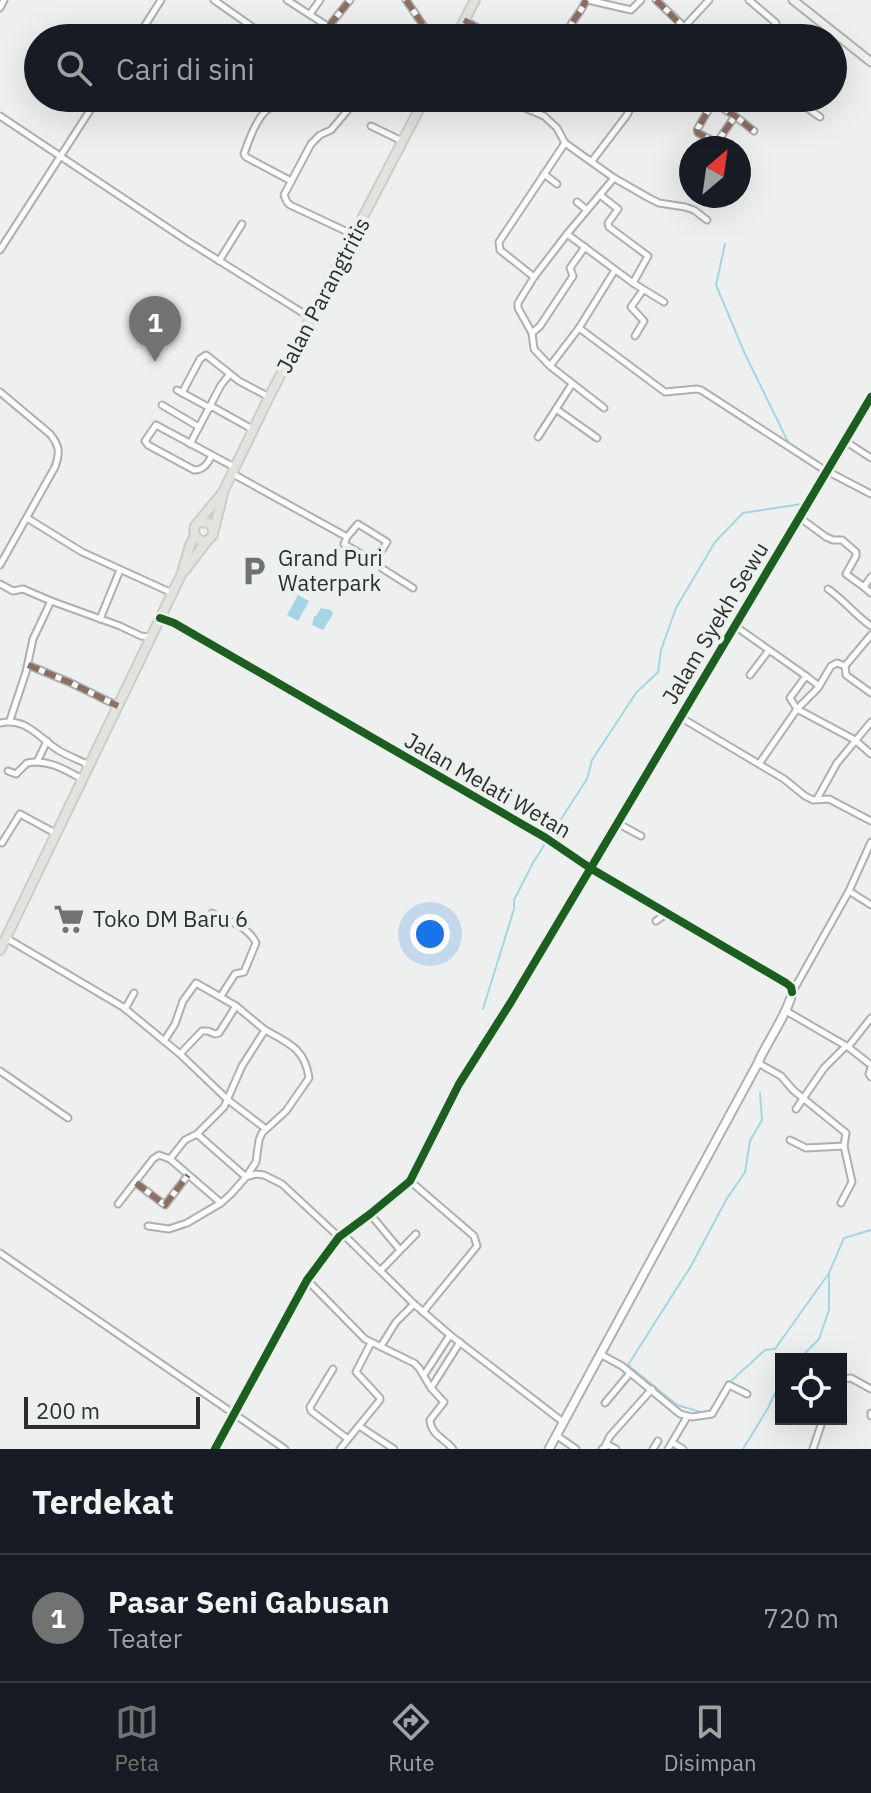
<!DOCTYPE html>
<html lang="id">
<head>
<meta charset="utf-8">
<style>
	body { margin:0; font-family:"IBM Plex Sans",sans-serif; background:#242831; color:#f1f3f6 }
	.controls { position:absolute; right:24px; bottom:24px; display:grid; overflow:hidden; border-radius:0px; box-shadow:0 8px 32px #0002 }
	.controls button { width:72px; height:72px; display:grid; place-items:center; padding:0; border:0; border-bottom:2px solid #363941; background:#171b24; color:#f1f3f6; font:40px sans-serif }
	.compass { position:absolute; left:679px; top:136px; width:72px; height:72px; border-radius:50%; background:#171b24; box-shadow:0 8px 32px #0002; rotate:29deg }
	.scale { position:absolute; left:24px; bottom:20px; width:176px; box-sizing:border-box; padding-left:8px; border:4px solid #2d2f2e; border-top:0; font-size:22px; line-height:28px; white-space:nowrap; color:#2d2f2e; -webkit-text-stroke:6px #edf1ee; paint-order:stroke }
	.you { position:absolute; left:430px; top:934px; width:28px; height:28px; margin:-20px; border:6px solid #fff; border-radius:50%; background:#1a73e8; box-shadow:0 0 0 12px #1a73e833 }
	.badge { display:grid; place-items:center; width:52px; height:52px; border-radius:50%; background:#717372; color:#fff; font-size:26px; font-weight:700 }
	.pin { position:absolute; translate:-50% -66px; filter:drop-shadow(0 2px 4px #0008) }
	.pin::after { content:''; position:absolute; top:42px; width:28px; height:24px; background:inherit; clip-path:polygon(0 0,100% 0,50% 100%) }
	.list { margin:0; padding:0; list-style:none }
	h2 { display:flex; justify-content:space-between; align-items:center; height:104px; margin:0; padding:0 32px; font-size:34px }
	h2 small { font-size:26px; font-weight:400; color:#9ea1a6 }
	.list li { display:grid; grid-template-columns:52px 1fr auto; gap:24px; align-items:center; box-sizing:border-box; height:128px; padding:0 32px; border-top:2px solid #363941 }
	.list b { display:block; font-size:30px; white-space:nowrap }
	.list p { margin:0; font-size:26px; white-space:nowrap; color:#9ea1a6 }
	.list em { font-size:26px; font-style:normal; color:#9ea1a6 }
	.icon { flex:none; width:44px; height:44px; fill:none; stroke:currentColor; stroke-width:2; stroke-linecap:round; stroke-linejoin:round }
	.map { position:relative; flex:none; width:871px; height:1449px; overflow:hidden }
	.search { position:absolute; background:#171b24; box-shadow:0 8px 32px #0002; left:24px; right:24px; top:24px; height:88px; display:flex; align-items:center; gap:20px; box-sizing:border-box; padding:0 28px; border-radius:44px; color:#9ea1a6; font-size:30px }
	.sheet { height:232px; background:#171b24 }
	nav { display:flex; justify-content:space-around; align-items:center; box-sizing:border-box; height:112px; border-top:2px solid #363941; background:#171b24; font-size:22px; color:#9ea1a6 }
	nav a { display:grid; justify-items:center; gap:4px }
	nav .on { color:#717372 }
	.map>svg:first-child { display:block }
	.water { fill:#a4d5e2 }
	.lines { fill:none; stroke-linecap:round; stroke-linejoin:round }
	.stream { stroke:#a4d5e2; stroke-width:2 }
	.minor-casing { stroke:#aeb0af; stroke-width:9 }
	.tertiary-casing { stroke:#aeb0af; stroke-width:11 }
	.secondary-casing { stroke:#aeb0af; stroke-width:11 }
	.primary-casing { stroke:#cbcccc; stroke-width:12 }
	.minor { stroke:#fcfdfd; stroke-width:5 }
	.tertiary { stroke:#fcfdfd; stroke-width:7 }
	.secondary { stroke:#eff1ec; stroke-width:7 }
	.primary { stroke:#e1e4dc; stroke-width:8 }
	.quiet { stroke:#8d6e63; stroke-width:6; stroke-dasharray:12 6; stroke-linecap:butt }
	.cycleway-casing { stroke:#edf1ee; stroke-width:13 }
	.cycleway { stroke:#1b5e20; stroke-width:8 }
	.labels { text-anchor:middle; stroke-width:8; stroke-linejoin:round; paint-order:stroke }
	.street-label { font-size:22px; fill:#2d2f2e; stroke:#edf1ee }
	.poi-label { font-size:22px; fill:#2d2f2e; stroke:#edf1ee; text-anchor:start }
</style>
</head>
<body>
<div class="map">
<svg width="871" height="1449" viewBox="0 0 871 1449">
	<rect width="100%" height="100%" fill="#eef0ef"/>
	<g class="water">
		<polygon points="298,595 309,601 298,621 287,615"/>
		<polygon points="321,608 331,610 333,614 323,630 312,625 314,617 317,615"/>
	</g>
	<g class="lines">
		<g class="stream">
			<polyline points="725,244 716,285 745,354 790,446"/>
			<polyline points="483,1009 514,909 514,900 534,861 587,779 592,760 636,693 658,672 661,650 676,608 715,542 743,513 802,504"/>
			<polyline points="799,1359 819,1339 829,1310 829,1273 844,1238 871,1230"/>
			<polyline points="730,1382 765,1350 775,1349 829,1273"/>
			<polyline points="711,1410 704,1413 677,1405 628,1365 691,1266 726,1200 745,1172 750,1141 762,1120 760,1093"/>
			<polyline points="743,1449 768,1408 781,1381"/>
		</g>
		<g class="minor-casing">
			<g id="minor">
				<polyline points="214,0 268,38"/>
				<polyline points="287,0 346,38"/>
				<polyline points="406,0 423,25 435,38"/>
				<polyline points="588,0 631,10 641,0"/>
				<polyline points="656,0 696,38"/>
				<polyline points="749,0 776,23"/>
				<polyline points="0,8 4,0"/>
				<polyline points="310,14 320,0"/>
				<polyline points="464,20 495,38"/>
				<polyline points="329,26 350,0"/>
				<polyline points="137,38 161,0"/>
				<path d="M 565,38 C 568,24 581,14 586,0"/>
				<polyline points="674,38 709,0"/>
				<polyline points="346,98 353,104"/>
				<polyline points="502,98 544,116 557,128 565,143 614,178 649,198 659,203 685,207 694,210 707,220"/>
				<polyline points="698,98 710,106"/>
				<polyline points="715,98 697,130 698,133 713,141 718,141 735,116"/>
				<polyline points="793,98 820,117"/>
				<polyline points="713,102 735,116 754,131"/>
				<polyline points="531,110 540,98"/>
				<polyline points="0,116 186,240 311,318"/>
				<polyline points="371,126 402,141"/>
				<polyline points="592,161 627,115 630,109 631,98"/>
				<polyline points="544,174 557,184"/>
				<polyline points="614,178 567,234 633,283 664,302"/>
				<path d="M 291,181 L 246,157 L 244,154 C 248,142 258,114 270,108 C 280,103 287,107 294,98"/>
				<polyline points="600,195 618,209 608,223 609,227 648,256 633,283"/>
				<polyline points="577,202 587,210"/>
				<polyline points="567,234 534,277 518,303 518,308 532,333 534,349 550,366 579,328 615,270"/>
				<polyline points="354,235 290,205 287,202 284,195 311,144 320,135 331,130 358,98"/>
				<polyline points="0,250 98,98"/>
				<polyline points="219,261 242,224"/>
				<polyline points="534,277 500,250 499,242 565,143"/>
				<polyline points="579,328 665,392 697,389 701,390 823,469 871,494"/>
				<polyline points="532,333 540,326 573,276 570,268 585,247"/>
				<polyline points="635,336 644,321 631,307 643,290"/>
				<polyline points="550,366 604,408"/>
				<polyline points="177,390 210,408"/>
				<path d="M 0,392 L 50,434 C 60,446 60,453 55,467 L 0,565"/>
				<polyline points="182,393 200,359 206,355 239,381 269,397"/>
				<polyline points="162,405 199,427"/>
				<polyline points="211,406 252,429"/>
				<polyline points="556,409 597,438"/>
				<polyline points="538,437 572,384"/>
				<polyline points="845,441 871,458"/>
				<polyline points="190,444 221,385 230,374"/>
				<path d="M 212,455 C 208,463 204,470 194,470 L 148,445 L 145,441 L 156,425 L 234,467"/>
				<polyline points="233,474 347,537 344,544 373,561 376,560 387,542 358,524 347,537"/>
				<polyline points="799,517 826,537 833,540 842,540 856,552 856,556 846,574 864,587"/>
				<polyline points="27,518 82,552 172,593"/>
				<polyline points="375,561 383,569 413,588"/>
				<polyline points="871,577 864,587 871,593"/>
				<polyline points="0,584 13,591 23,589 51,601 120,626 141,636 151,637"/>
				<path d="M 828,589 C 844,600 855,615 871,626"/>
				<polyline points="160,618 174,623 546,838 590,868"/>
				<polyline points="100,619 120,570"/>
				<polyline points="735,626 806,676"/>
				<polyline points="28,665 71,683 118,706"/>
				<polyline points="845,666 871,635"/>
				<polyline points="845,666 846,675 871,693"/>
				<polyline points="750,675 769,650"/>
				<polyline points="819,686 806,676 790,698 797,709 855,740 871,754"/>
				<polyline points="680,717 784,779 805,796 813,800 829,799 871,821"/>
				<polyline points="10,720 26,672 33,639 51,601"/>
				<path d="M 0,723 C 26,717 38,737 58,750 C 68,756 79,760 89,765"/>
				<polyline points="37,762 47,741"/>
				<polyline points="759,764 797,709 818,688 831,666 837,663 845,666"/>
				<path d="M 8,771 L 16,774 L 27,763 C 48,759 64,769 82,779"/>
				<polyline points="817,799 837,763 871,722"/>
				<polyline points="617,823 641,836"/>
				<polyline points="2,843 20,814 55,833"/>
				<polyline points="849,891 871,905"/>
				<path d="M 212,913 C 227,920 249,927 256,943 L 244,972 L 235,974 L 221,996"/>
				<polyline points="656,921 666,914"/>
				<polyline points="6,938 123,1007 180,1054 228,1100 266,1129"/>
				<polyline points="793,991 849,891 871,842"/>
				<polyline points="125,1009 134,993"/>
				<polyline points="786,1011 848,1047 871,1018"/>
				<polyline points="164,1041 175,1024 183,1001 196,983 236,1006 265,1030"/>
				<polyline points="848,1047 871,1065"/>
				<polyline points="180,1054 202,1031 208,1031 215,1034 219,1033 236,1006"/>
				<polyline points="758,1063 781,1076 793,1090 846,1133 844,1146 852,1182 841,1203"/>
				<polyline points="0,1071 68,1118"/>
				<polyline points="871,1077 869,1074 871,1068"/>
				<polyline points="796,1109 824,1068 846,1046"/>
				<polyline points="790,1140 806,1148 844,1146"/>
				<path d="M 170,1159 L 185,1140 L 197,1134 L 224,1107 L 242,1066 L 265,1030 C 289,1043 305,1049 309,1078 L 286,1111 L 262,1133 L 259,1140 L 256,1162 L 246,1177 L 197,1134"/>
				<polyline points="410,1181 474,1236 477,1246 423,1312"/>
				<polyline points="136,1183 165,1205 188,1175"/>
				<polyline points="118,1204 153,1159 159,1155 170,1159 221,1203"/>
				<polyline points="370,1214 400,1250"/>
				<polyline points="148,1226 169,1229 187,1223 221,1203 231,1194 246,1177 256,1174 264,1175 282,1184 339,1237"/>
				<polyline points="343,1234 414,1304 450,1335 563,1422"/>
				<polyline points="0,1253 285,1449"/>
				<polyline points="381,1270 416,1234"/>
				<path d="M 307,1280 L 365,1339 L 414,1363 L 419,1368 L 431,1388 L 444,1402 L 430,1420 C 431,1435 444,1438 453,1449"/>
				<polyline points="381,1346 396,1322 414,1304"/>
				<polyline points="600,1354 622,1366 680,1414 692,1417 712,1414 729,1385 747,1394"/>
				<polyline points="333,1369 310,1407 311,1411 348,1439"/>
				<polyline points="424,1375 450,1335"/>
				<polyline points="841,1379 851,1378 871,1389"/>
				<polyline points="431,1388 460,1342"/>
				<polyline points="605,1403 630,1373"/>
				<polyline points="871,1413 871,1416"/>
				<polyline points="359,1426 394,1449"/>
				<polyline points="556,1435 576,1449"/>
				<polyline points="673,1443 683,1449"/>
				<polyline points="605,1446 610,1436 652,1389"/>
				<polyline points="340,1449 380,1400 380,1398 356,1372 371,1343"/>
				<polyline points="602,1449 608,1445 616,1449"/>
				<polyline points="653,1449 658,1441"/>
				<polyline points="668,1449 687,1417"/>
				<polyline points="813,1449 823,1419"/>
			</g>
		</g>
		<g class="tertiary-casing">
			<g id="tertiary">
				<polyline points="215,1449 307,1280 339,1237 370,1214 410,1181 459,1084 511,1002 871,397"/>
				<path d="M 549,1449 L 758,1063 C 763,1048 797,1000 791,988 C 790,986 788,985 786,983 L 590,868"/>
			</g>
		</g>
		<g class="secondary-casing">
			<polyline id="secondary" points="793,0 871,62"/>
		</g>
		<g class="primary-casing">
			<g id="primary">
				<polyline points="455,38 475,0"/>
				<path d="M 200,522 L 209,523 L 213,528 L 213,535 L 207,541 C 198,542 192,535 195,526 L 223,492 L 269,397 L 425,98"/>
				<polyline points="214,530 223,493"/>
				<polyline points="185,570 207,541"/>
				<polyline points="0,950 182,573 190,545 195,536"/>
			</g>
		</g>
		<use href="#minor" class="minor"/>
		<use href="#tertiary" class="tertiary"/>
		<use href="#secondary" class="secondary"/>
		<use href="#primary" class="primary"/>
		<g class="quiet">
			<polyline points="406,0 423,25 435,38"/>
			<polyline points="656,0 683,27"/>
			<polyline points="464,20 495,38"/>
			<polyline points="329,26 350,0"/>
			<path d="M 565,38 C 568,24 581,14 586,0"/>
			<polyline points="715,98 697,130 698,133 713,141 718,141 735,116"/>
			<polyline points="713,102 735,116 754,131"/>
			<polyline points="531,111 540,98"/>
			<polyline points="28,665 71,683 118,706"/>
			<polyline points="136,1183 165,1205 188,1175"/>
		</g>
		<g class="cycleway-casing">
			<g id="cycleway">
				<polyline points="160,618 174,623 546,838 590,868 786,983 791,987 792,992"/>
				<polyline points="215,1449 307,1280 339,1237 370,1214 410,1181 459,1084 511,1002 871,397"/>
			</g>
		</g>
		<use href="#cycleway" class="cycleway"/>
	</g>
	<defs>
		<g id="parking-bare" transform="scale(2.4)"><path d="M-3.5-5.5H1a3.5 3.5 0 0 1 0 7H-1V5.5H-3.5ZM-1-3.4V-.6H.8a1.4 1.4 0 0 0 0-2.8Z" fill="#717372" stroke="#edf1ee" stroke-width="2.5" paint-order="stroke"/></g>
		<g id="supermarket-bare" transform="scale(2.4)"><path d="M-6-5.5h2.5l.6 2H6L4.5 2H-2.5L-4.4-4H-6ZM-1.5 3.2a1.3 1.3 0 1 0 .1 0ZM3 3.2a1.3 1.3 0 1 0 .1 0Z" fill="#717372" stroke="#edf1ee" stroke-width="2.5" paint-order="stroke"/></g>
	</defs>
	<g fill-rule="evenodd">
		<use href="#parking-bare" x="254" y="571"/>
		<use href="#supermarket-bare" x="69" y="919"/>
	</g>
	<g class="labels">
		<g class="street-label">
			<text transform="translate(323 295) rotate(-62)" y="8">Jalan Parangtritis</text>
			<text transform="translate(715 623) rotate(-59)" y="8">Jalam Syekh Sewu</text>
			<text transform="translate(488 785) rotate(30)" y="8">Jalan Melati Wetan</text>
		</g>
		<g class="poi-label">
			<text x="278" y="566">Grand Puri<tspan x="278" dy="25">Waterpark</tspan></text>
			<text x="93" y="927">Toko DM Baru 6</text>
		</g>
	</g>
</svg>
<div class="controls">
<button><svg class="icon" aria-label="locate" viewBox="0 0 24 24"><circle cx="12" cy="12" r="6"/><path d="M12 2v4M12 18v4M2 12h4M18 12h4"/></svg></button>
</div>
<svg class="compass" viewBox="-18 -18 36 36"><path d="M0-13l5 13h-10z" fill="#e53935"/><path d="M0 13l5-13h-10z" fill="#9ea1a6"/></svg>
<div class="scale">200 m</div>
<div class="you"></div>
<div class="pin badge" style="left:155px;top:362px">1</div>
<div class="search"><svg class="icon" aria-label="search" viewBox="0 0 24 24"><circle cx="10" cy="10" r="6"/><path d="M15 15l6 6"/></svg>Cari di sini</div>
</div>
<section class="sheet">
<h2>Terdekat<small></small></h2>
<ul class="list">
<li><span class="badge">1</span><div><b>Pasar Seni Gabusan</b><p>Teater</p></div><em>720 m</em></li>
</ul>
</section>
<nav>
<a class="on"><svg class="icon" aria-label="map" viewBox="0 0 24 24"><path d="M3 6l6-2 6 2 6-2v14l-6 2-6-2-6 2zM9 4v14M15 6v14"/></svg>Peta</a>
<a><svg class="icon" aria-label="directions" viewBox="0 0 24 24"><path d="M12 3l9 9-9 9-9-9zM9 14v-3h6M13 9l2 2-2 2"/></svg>Rute</a>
<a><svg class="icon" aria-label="saved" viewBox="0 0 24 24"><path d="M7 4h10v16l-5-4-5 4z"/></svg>Disimpan</a>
</nav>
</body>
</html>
